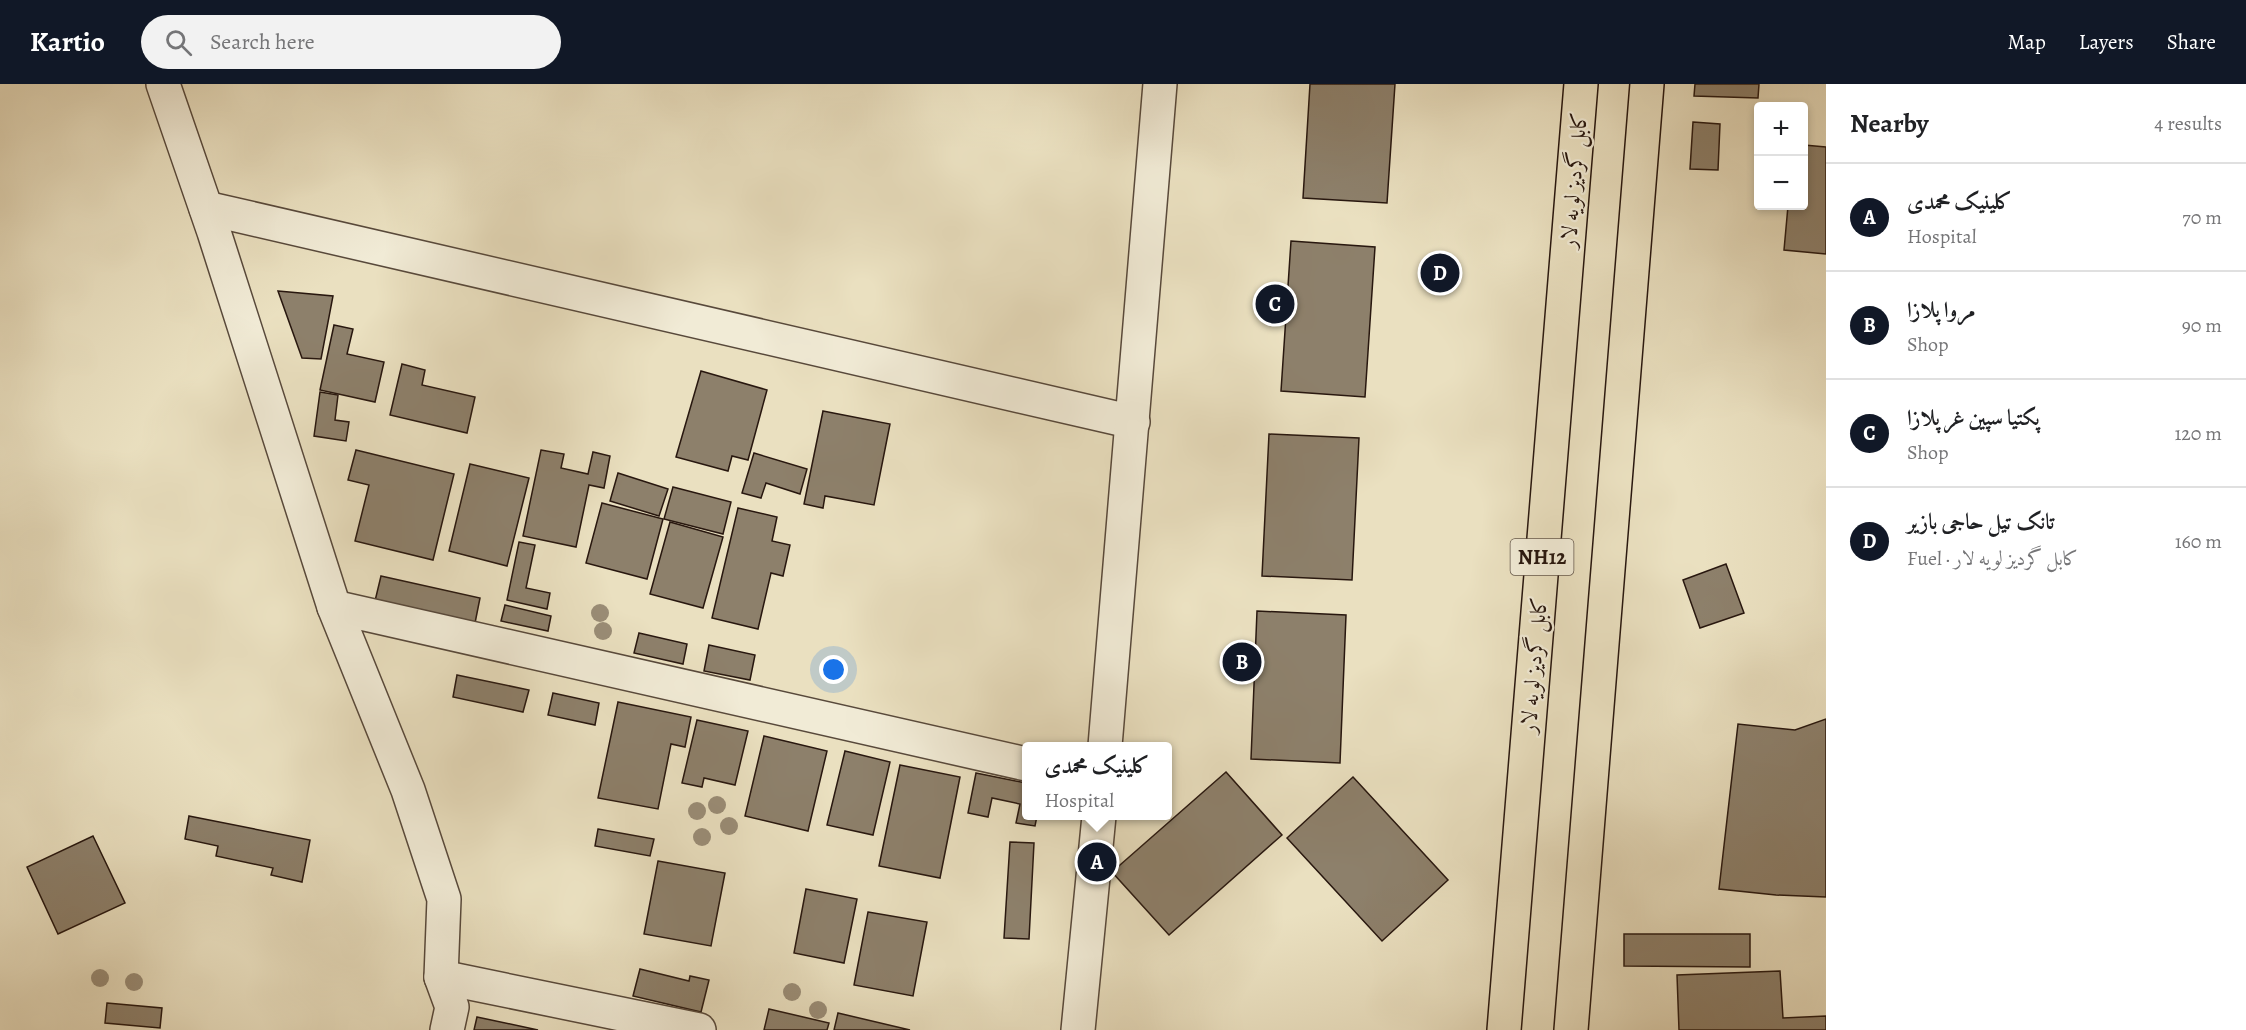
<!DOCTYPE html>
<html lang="en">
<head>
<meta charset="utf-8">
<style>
	body { margin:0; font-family:Alegreya,Amiri,serif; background:#f2f2f2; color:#202124 }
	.controls { position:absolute; right:18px; top:18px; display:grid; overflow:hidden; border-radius:6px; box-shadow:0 3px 9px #0003 }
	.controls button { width:54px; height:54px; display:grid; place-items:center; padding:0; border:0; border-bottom:2px solid #e0e0e0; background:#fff; color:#202124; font:30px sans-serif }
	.you { position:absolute; left:834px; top:586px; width:21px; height:21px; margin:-15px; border:4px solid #fff; border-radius:50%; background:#1a73e8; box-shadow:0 0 0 9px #1a73e833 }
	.badge { display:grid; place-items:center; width:39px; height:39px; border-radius:50%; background:#111827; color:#fff; font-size:20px; font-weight:700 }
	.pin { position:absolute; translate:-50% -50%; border:3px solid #fff; box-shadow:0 2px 6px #0006 }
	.popup { position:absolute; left:1022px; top:658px; width:150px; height:78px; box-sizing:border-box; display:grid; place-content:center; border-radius:6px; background:#fff; filter:drop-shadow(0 2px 4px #0005); font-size:20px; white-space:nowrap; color:#757577 }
	.popup b { font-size:22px; color:#202124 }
	.popup::after { content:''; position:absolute; left:50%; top:100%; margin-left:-12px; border:12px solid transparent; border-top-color:#fff }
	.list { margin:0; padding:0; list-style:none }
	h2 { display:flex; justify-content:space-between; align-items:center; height:78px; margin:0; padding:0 24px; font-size:26px }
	h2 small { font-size:20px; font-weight:400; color:#757577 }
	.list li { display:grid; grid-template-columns:39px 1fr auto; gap:18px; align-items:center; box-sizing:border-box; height:108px; padding:0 24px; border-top:2px solid #e0e0e0 }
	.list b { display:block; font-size:22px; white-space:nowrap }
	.list p { margin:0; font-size:20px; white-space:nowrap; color:#757577 }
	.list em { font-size:20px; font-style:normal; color:#757577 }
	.icon { flex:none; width:33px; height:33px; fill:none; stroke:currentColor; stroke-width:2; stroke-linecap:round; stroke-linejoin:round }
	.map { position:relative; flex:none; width:1826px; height:946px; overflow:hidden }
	header { display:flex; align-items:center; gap:36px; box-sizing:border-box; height:84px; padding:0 30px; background:#111827; color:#fff }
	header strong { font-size:28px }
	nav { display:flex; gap:33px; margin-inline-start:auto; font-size:21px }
	.search { width:420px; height:54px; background:#f2f2f2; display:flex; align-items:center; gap:15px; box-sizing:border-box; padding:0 21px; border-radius:33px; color:#757577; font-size:22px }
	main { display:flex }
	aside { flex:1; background:#fff }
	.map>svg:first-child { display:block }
	.building { fill:#8d806b; stroke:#28170f; stroke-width:1.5 }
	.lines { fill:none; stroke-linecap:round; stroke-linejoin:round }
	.minor-casing { stroke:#58493b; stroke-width:36 }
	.trunk-casing { stroke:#28170f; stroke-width:36 }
	.minor { stroke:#f1ebd6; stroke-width:33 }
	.trunk { stroke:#eae0c0; stroke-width:33 }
	.tree { fill:#9a8d77 }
	.labels { text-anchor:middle; stroke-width:4.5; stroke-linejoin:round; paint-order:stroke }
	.shield { fill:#f1ebd6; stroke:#64574b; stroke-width:1.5 }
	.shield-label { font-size:21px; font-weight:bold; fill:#28170f }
	.street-label { font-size:22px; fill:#28170f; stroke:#f1ebd6 }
</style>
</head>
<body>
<header>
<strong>Kartio</strong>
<div class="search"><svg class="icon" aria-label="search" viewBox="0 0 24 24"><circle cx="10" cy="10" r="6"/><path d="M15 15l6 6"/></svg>Search here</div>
<nav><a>Map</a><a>Layers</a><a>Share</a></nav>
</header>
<main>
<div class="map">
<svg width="1826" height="946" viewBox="0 0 1826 946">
	<rect width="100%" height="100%" fill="#eae0c0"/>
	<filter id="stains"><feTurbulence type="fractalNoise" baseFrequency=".00333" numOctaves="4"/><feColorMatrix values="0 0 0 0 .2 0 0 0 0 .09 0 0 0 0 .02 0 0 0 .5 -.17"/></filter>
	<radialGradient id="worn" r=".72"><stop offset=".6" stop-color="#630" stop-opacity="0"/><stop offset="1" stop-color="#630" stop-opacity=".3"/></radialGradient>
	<g class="building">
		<polygon points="1310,0 1395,0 1387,119 1303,114"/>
		<polygon points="1695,0 1759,0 1758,14 1694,12"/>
		<polygon points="1693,38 1720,40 1718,86 1690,85"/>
		<polygon points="1804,61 1826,63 1826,170 1784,166 1788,122 1804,122"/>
		<polygon points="1291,157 1375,163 1365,313 1281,307"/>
		<polygon points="278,207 333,212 321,275 302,274"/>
		<polygon points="334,241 353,245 347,270 384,278 375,318 320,306"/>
		<polygon points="402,280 425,286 422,301 475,313 467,349 390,331"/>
		<polygon points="701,287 767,306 748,376 732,372 728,387 676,373"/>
		<polygon points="320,308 338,311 335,336 349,338 346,357 314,352"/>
		<polygon points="823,327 890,340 874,421 825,412 823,424 804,420"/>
		<polygon points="1269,350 1359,354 1352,496 1262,492"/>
		<polygon points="356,366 454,390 433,476 355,457 369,401 348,396"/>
		<polygon points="541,366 564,370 561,384 588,390 593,368 610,372 604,404 589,401 576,463 523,452"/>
		<polygon points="754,369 807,385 800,410 766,399 761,414 742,409"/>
		<polygon points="470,380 529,394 507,482 449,467"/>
		<polygon points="618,389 668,405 659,432 610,417"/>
		<polygon points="673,403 731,418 723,450 664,435"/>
		<polygon points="602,419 663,435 647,495 586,479"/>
		<polygon points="738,424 777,433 772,457 790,461 783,492 771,489 758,545 712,534"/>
		<polygon points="670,438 723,453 703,524 650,510"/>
		<polygon points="519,458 535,461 526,504 550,509 547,525 507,516"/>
		<polygon points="1726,480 1744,529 1700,544 1683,496"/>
		<polygon points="381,492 480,514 475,539 375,517"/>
		<polygon points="505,521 551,532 548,547 501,537"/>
		<polygon points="1257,527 1346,531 1340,679 1251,675"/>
		<polygon points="639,549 687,560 683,580 634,569"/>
		<polygon points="709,561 755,571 750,596 704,587"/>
		<polygon points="457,591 529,606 523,628 453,613"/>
		<polygon points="553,609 599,619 595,641 548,631"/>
		<polygon points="618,618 691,633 685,663 671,660 658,725 598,714"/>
		<polygon points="1826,635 1826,813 1776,811 1719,805 1738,640 1795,646"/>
		<polygon points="697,636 748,647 735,701 704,694 702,703 682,699"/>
		<polygon points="764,652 827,667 808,747 745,732"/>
		<polygon points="845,667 890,678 873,751 827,741"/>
		<polygon points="900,681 960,693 940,794 879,782"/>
		<polygon points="1226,688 1282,751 1169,851 1112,788"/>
		<polygon points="976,689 1026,699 1026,732 1037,732 1035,742 1016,739 1020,720 992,714 988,733 968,729"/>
		<polygon points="1353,693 1448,796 1382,857 1287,754"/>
		<polygon points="189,732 310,756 302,798 271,791 273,784 216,772 218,762 185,755"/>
		<polygon points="598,745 654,755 650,772 595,762"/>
		<polygon points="93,752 125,819 58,850 27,783"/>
		<polygon points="1010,758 1034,759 1029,855 1004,854"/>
		<polygon points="658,777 725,789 711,862 644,850"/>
		<polygon points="806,805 857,815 844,879 794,869"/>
		<polygon points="868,828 927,838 913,912 854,901"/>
		<polygon points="1624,850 1750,850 1750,883 1624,882"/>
		<polygon points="640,885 689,897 690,892 709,896 701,928 633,912"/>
		<polygon points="1780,887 1783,934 1826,932 1826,946 1679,946 1677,891"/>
		<polygon points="107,919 162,924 160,944 105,939"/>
		<polygon points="769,925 829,939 827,946 764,946"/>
		<polygon points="838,929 910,946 834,946"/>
		<polygon points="477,933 538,946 474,946"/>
	</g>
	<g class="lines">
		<g class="minor-casing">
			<g id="minor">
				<polyline points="163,0 214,148 334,523 408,706 444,815 441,893 452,923 447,946"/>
				<polyline points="206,124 1133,338"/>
				<polyline points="334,523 1026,680"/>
				<polyline points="1105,662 1160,0"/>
				<polyline points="441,893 699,946"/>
				<polyline points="1078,946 1099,732"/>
			</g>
		</g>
		<g class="trunk-casing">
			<g id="trunk">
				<polyline points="1504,946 1581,0"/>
				<polyline points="1571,946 1647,0"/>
			</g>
		</g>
		<use href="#minor" class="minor"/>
		<use href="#trunk" class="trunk"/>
	</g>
	<g class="tree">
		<circle cx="600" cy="529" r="9"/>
		<circle cx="603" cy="547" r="9"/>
		<circle cx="717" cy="721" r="9"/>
		<circle cx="697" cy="727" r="9"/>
		<circle cx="729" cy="742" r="9"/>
		<circle cx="702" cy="753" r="9"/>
		<circle cx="100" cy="894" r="9"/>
		<circle cx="134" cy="898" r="9"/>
		<circle cx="792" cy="908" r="9"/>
		<circle cx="818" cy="926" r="9"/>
	</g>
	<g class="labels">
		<rect class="shield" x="1510.5" y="455" width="63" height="36" rx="4.5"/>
		<g class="shield-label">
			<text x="1542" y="480">NH12</text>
		</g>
		<g class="street-label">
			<text transform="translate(1573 96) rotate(-85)" y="8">کابل گردیز لویه لار</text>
			<text transform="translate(1533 581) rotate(-85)" y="8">کابل گردیز لویه لار</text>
		</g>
	</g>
	<rect width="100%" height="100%" filter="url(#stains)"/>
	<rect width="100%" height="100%" fill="url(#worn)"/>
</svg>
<div class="controls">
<button>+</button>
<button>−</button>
</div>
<div class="you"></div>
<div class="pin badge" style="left:1097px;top:778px">A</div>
<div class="popup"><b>کلینیک محمدی</b>Hospital</div>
<div class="pin badge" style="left:1242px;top:578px">B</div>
<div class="pin badge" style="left:1275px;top:220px">C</div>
<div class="pin badge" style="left:1440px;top:189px">D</div>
</div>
<aside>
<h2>Nearby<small>4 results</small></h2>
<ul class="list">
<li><span class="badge">A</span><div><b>کلینیک محمدی</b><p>Hospital</p></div><em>70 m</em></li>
<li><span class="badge">B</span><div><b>مروا پلازا</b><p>Shop</p></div><em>90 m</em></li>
<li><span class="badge">C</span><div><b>پکتیا سپین غر پلازا</b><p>Shop</p></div><em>120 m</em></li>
<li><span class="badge">D</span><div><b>تانک تیل حاجی بازیر</b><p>Fuel · کابل گردیز لویه لار</p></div><em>160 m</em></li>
</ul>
</aside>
</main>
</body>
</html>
